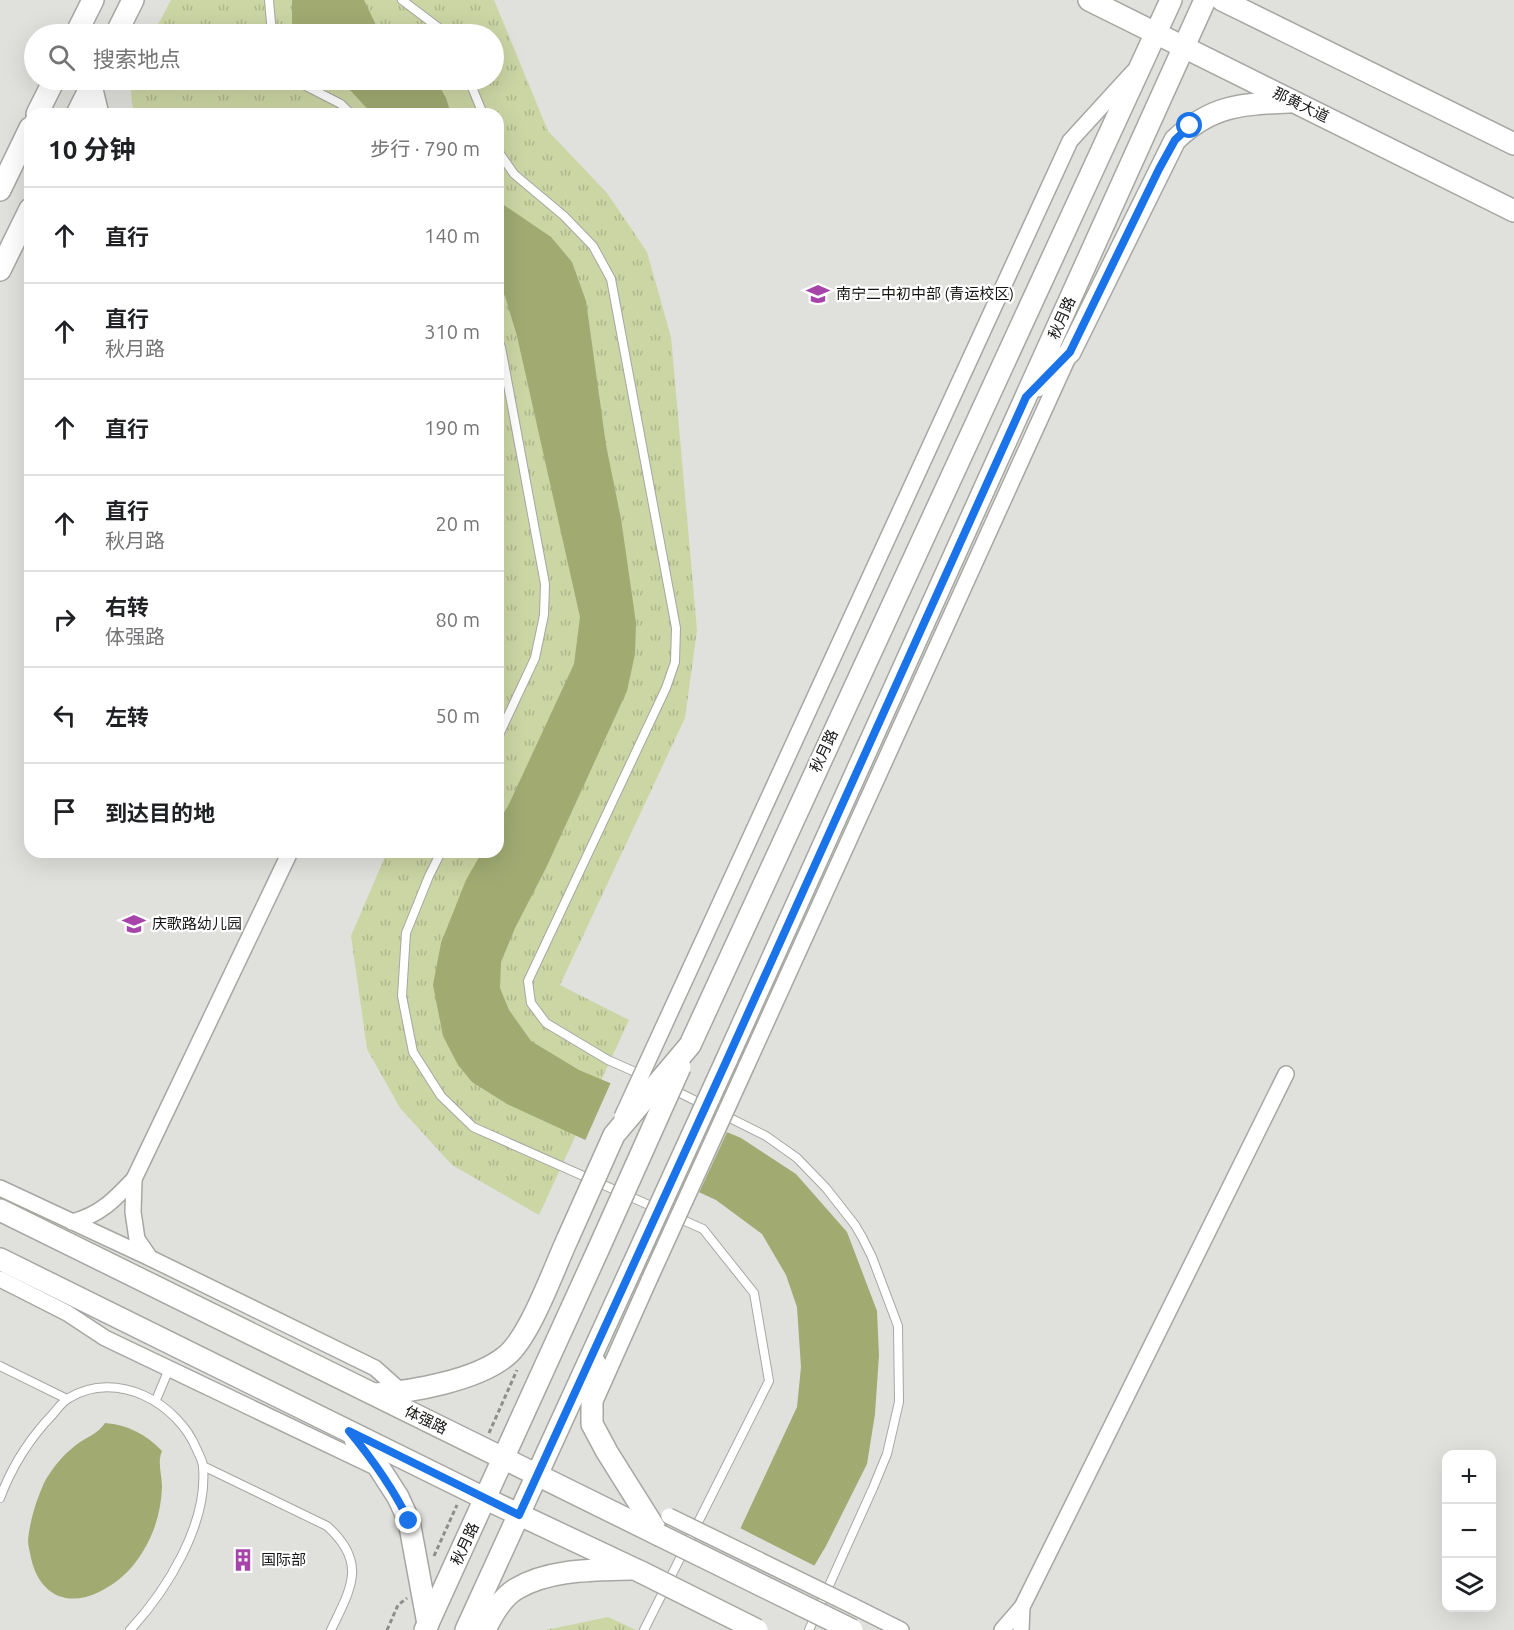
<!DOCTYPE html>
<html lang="zh">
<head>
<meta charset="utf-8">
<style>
	body { margin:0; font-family:Ubuntu,"Noto Sans SC",sans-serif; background:#f6f6f6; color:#202124 }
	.controls { position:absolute; right:18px; bottom:18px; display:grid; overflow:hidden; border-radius:12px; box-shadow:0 6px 24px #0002 }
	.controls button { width:54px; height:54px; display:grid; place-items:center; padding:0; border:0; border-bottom:2px solid #e0e0e0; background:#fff; color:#202124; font:30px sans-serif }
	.stop { position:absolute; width:18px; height:18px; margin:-14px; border:4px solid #1a73e8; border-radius:50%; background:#fff }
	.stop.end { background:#1a73e8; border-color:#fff; box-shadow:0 2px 6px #0008 }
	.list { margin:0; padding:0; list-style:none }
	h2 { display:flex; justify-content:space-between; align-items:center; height:78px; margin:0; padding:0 24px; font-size:26px }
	h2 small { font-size:20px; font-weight:400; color:#757577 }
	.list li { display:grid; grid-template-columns:39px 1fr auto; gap:18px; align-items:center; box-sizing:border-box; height:96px; padding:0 24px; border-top:2px solid #e0e0e0 }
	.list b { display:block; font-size:22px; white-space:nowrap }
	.list p { margin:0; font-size:20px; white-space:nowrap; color:#757577 }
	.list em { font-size:20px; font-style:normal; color:#757577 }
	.icon { flex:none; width:33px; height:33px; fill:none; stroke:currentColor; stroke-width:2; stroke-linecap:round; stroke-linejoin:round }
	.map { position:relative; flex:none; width:1514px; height:1630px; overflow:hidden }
	.search { position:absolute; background:#fff; box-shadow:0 6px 24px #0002; left:24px; top:24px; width:480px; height:66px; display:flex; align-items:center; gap:15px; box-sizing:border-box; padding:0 21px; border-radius:33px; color:#757577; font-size:22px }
	.panel { position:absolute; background:#fff; box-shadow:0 6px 24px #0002; left:24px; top:108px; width:480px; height:750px; border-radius:18px }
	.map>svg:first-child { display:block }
	.grass { fill:url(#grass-tufts) }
	.water { fill:#a0aa71 }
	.pier { fill:#e0e1dd }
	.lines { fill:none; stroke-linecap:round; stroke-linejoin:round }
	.lane-casing { stroke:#a6a7a3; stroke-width:10 }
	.street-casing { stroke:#a6a7a3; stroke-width:18 }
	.secondary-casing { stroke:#a6a7a3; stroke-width:24 }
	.path { stroke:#8d8d8b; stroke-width:3; stroke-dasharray:4.5 3; stroke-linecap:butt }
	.lane { stroke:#fff; stroke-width:8 }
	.street { stroke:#fff; stroke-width:15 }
	.secondary { stroke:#fff; stroke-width:21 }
	.street-bridge-casing { stroke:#a6a7a3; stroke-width:18; stroke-linecap:butt }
	.secondary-bridge-casing { stroke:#a6a7a3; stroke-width:24; stroke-linecap:butt }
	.street-bridge { stroke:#fff; stroke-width:15 }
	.secondary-bridge { stroke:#fff; stroke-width:21 }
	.route { stroke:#1a73e8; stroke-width:8 }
	.labels { text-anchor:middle; stroke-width:4.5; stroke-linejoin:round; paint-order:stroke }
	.street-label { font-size:15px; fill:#151514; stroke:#fff }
	.poi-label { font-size:15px; fill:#151514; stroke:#fff; text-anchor:start }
</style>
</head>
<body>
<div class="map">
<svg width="1514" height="1630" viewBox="0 0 1514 1630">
	<defs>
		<pattern id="grass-tufts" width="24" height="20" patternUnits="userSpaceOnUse" patternTransform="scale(1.5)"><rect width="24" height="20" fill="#ccd5a4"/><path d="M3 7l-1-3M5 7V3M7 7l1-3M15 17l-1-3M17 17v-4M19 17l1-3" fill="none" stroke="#aeb68c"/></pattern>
	</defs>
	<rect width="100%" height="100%" fill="#e0e1dd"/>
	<g class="grass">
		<path d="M 171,0 L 494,0 L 548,131 L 607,193 L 647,252 L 671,337 L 697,630 L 685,718 L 560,985 L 629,1020 L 539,1215 L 452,1165 L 400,1108 L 367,1049 L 351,936 L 387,852 L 498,852 L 498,114 L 135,114 C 131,104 130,90 133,80 L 494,80 L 494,34 L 153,34 Z"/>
		<polygon points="608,1617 636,1630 546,1630"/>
	</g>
	<g class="water">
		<polygon points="292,0 364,0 376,25 390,34 292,34"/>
		<polygon points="330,80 436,80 446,98 451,114 372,114 351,91"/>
		<polygon points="498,201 551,237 572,262 586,301 606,445 621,519 636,623 635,654 627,691 546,868 515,928 501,962 500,988 509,1010 531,1041 579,1070 741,1138 796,1174 847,1232 877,1311 879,1355 875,1414 867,1464 826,1546 776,1630 693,1630 797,1407 801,1367 797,1307 786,1275 762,1234 716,1200 507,1104 472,1082 458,1065 443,1036 433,985 441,943 466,880 482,852 498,852 498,823 509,804 574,664 580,617 517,336 505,296 498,288"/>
		<path d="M 105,1423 C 128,1425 146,1434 162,1451 C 157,1463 162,1474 162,1487 C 161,1515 152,1541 135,1563 C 125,1576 113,1585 99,1592 C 66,1608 39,1594 31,1558 C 30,1552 28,1546 28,1540 C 30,1520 36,1501 44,1483 C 52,1468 63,1455 76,1445 C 86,1437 98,1434 105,1423 Z"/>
	</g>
	<g class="pier">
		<polygon points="612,1080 728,1130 698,1195 584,1143"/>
		<polygon points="738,1527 817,1567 780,1630 690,1630"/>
	</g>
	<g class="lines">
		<g class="lane-casing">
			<g id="lane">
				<polyline points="269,0 272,34"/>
				<polyline points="402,0 439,28 443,34"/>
				<polyline points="294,80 341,104 351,114"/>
				<polyline points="469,80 483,114"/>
				<polyline points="498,151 514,174 564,216 593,246 611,279 676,628 675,662 666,688 528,981 531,1003 546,1023 608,1060 642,1075"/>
				<polyline points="498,341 501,347 545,584 544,615 535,658 498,737"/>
				<polyline points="441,852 429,876 406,933 402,996 413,1052 441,1096 473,1127 703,1229 754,1293 769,1381 644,1630"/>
				<polyline points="672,1089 766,1136 797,1158 826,1188 855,1225 862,1237 872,1257 898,1326 899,1402 887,1454 873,1488 809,1630"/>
				<polyline points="0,1366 67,1399"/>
				<polyline points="156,1400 169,1369"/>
				<path d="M 203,1466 L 327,1526 C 368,1563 351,1588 331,1630"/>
				<path d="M 0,1498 C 12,1466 30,1438 53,1414 C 58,1408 63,1401 69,1398 C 117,1369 178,1403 197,1450 C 199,1455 203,1461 203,1467 C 208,1524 167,1590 130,1630"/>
			</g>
		</g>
		<g class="street-casing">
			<g id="street">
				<polyline points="93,81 101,114"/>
				<polyline points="662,1030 1070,141 1133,72"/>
				<polyline points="746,1067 1066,362"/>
				<polyline points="134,1179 290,852"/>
				<polyline points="0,1188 150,1258 375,1368 404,1394"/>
				<path d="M 72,1222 C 100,1215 114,1200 134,1179 L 133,1212 L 137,1239 L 150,1258"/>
				<polyline points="0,1279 67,1313 105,1338 375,1467"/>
				<polyline points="596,1399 650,1278"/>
				<polyline points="853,1606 901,1630"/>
				<polyline points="1022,1607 1286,1074"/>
				<polyline points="1002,1630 1022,1607 1021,1630"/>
			</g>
		</g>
		<g class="secondary-casing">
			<g id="secondary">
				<polyline points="1089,0 1514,211"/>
				<polyline points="1222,0 1514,144"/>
				<polyline points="76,34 93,0"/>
				<polyline points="116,34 133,0"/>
				<polyline points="37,114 54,80"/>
				<polyline points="77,114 94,80"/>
				<polyline points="0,190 30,128"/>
				<polyline points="0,270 30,209"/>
				<path d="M 1037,386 L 1070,352 L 1175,140 C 1212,105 1242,104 1290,102"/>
				<polyline points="690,1045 1171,0"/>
				<polyline points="726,1061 1205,0"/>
				<polyline points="0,1210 659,1535"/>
				<polyline points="0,1259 486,1499 641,1572"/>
				<polyline points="595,1363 592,1388 592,1424 607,1452 659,1535"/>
				<path d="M 375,1394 C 412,1392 477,1380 506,1356 C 530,1337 554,1268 568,1238"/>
				<polyline points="355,1439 378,1466 398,1497 409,1521 428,1624"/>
				<polyline points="425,1630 598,1250"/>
				<polyline points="466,1630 632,1267"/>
				<path d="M 485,1630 C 492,1615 501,1598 516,1589 C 549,1569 594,1570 631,1569"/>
			</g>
		</g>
		<g class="path">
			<polyline points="489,1433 517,1370"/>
			<polyline points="434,1556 457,1505"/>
			<polyline points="387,1630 398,1605 407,1598"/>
		</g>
		<use href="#lane" class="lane"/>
		<use href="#street" class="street"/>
		<use href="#secondary" class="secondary"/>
		<g class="street-bridge-casing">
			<g id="street-bridge">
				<polyline points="622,1117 662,1030"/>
				<polyline points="650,1278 746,1067"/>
				<polyline points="669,1516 853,1606"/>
			</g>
		</g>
		<g class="secondary-bridge-casing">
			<g id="secondary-bridge">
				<polyline points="568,1238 614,1135 690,1045"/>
				<polyline points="598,1250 680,1067"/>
				<polyline points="632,1267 726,1061"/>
				<polyline points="659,1535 852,1630"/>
				<polyline points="641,1572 757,1630"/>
			</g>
		</g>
		<use href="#street-bridge" class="street-bridge"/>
		<use href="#secondary-bridge" class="secondary-bridge"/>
	</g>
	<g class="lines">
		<path class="route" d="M 409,1521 C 393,1488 373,1460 349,1431 L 519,1515 L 726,1062 L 1026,397 L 1070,352 L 1159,169 L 1175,140 L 1190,126"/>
	</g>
	<defs>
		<g id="school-bare" transform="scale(1.8)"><path d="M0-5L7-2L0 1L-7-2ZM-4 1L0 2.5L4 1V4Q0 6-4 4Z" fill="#a644aa" stroke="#fff" stroke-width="2.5" paint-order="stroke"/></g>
		<g id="building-bare" transform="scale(1.8)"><path d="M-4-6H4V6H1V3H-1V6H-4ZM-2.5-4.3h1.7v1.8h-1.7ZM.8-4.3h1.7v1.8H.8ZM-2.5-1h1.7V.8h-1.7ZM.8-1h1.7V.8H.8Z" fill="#a644aa" stroke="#fff" stroke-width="2.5" paint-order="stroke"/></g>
	</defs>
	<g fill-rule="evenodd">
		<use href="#school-bare" x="818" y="294"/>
		<use href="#school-bare" x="134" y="924"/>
		<use href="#building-bare" x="243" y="1560"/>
	</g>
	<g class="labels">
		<g class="street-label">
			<text transform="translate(1301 105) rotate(26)" y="5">那黄大道</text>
			<text transform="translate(1062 318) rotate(-66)" y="5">秋月路</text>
			<text transform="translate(824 751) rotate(-65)" y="5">秋月路</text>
			<text transform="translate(426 1420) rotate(26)" y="5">体强路</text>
			<text transform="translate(465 1544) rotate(-65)" y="5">秋月路</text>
		</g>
		<g class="poi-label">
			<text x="836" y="299">南宁二中初中部 (青运校区)</text>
			<text x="152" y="929">庆歌路幼儿园</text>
			<text x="261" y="1565">国际部</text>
		</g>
	</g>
</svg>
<div class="controls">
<button>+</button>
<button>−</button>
<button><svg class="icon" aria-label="layers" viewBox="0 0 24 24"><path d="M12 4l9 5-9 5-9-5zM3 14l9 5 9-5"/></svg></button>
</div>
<div class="stop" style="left:1190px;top:126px"></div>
<div class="stop end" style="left:409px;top:1521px"></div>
<div class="search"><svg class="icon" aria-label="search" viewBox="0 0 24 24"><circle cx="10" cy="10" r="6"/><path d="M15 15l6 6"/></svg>搜索地点</div>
<section class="panel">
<h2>10 分钟<small>步行 · 790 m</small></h2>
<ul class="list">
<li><svg class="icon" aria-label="ahead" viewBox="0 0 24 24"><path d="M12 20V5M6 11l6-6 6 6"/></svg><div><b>直行</b></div><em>140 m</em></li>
<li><svg class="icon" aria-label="ahead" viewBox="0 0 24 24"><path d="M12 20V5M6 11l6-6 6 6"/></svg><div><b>直行</b><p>秋月路</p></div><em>310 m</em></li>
<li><svg class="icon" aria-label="ahead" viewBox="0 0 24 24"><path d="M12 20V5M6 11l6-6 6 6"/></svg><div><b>直行</b></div><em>190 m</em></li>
<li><svg class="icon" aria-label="ahead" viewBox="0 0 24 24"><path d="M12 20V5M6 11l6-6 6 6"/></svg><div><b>直行</b><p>秋月路</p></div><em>20 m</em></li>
<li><svg class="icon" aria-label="right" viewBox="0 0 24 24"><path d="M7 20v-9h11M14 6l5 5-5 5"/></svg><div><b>右转</b><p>体强路</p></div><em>80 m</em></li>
<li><svg class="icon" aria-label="left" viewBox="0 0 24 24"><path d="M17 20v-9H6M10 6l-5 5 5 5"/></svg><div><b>左转</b></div><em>50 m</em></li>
<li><svg class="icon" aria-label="arrive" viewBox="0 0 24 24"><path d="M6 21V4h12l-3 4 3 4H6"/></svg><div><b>到达目的地</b></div></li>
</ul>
</section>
</div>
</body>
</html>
